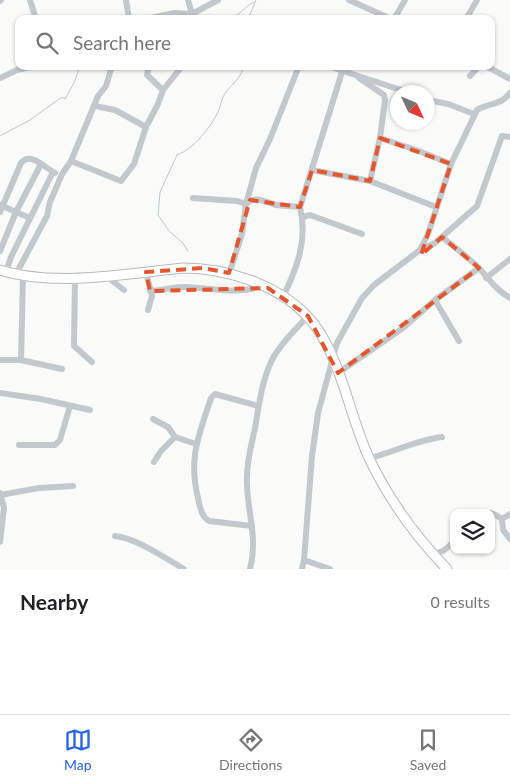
<!DOCTYPE html>
<html lang="en">
<head>
<meta charset="utf-8">
<style>
	body { margin:0; font-family:Lato,sans-serif; background:#f6f6f6; color:#202124 }
	.controls { position:absolute; right:15px; bottom:15px; display:grid; overflow:hidden; border-radius:10px; box-shadow:0 1px 4px #0004 }
	.controls button { width:45px; height:45px; display:grid; place-items:center; padding:0; border:0; border-bottom:1px solid #e0e0e0; background:#fff; color:#202124; font:25px sans-serif }
	.compass { position:absolute; left:390px; top:85px; width:45px; height:45px; border-radius:50%; background:#fff; box-shadow:0 1px 4px #0004; rotate:134deg }
	.list { margin:0; padding:0; list-style:none }
	h2 { display:flex; justify-content:space-between; align-items:center; height:65px; margin:0; padding:0 20px; font-size:21px }
	h2 small { font-size:16px; font-weight:400; color:#757577 }
	.icon { flex:none; width:28px; height:28px; fill:none; stroke:currentColor; stroke-width:2; stroke-linecap:round; stroke-linejoin:round }
	.map { position:relative; flex:none; width:510px; height:569px; overflow:hidden }
	.search { position:absolute; background:#fff; box-shadow:0 1px 4px #0004; left:15px; right:15px; top:15px; height:55px; display:flex; align-items:center; gap:12px; box-sizing:border-box; padding:0 18px; border-radius:10px; color:#757577; font-size:19px }
	.sheet { height:145px; background:#fff }
	nav { display:flex; justify-content:space-around; align-items:center; box-sizing:border-box; height:70px; border-top:1px solid #e0e0e0; background:#fff; font-size:14px; color:#757577 }
	nav a { display:grid; justify-items:center; gap:2px }
	nav .on { color:#2563eb }
	.map>svg:first-child { display:block }
	.lines { fill:none; stroke-linecap:round; stroke-linejoin:round }
	.stream { stroke:#bbc7cb; stroke-width:1 }
	.major-casing { stroke:#b5babe; stroke-width:11 }
	.minor { stroke:#c3c8cc; stroke-width:6 }
	.major { stroke:#fff; stroke-width:9 }
	.marked { fill:none; stroke:#e4572e; stroke-width:4; stroke-dasharray:10 6; stroke-linejoin:round }
</style>
</head>
<body>
<div class="map">
<svg width="510" height="569" viewBox="0 0 510 569">
	<rect width="100%" height="100%" fill="#fafaf8"/>
	<g class="lines">
		<g class="stream">
			<path d="M 230,19 C 242,14 244,6 255,2"/>
			<polyline points="248,19 256,0"/>
			<polyline points="0,136 30,120 62,97 65,99 74,83 80,66"/>
			<path d="M 188,251 L 182,242 L 170,232 L 158,215 L 160,192 L 177,155 C 195,148 210,128 219,110 C 221,104 222,97 226,92 C 233,83 241,78 244,66"/>
		</g>
		<g class="major-casing">
			<path id="major" d="M 0,270 C 54,287 127,274 183,268 C 225,268 277,284 307,316 C 318,327 327,344 333,358 C 347,390 354,425 369,458 C 388,498 416,537 447,569"/>
		</g>
		<g class="minor">
			<polyline points="30,0 36,19"/>
			<polyline points="126,0 129,19"/>
			<polyline points="188,0 192,14"/>
			<polyline points="349,0 391,19"/>
			<polyline points="0,1 1,0"/>
			<polyline points="147,19 174,13 192,14 218,0"/>
			<polyline points="394,19 405,0"/>
			<polyline points="466,19 477,0"/>
			<polyline points="328,66 407,92"/>
			<polyline points="486,66 510,79"/>
			<polyline points="470,76 479,66"/>
			<polyline points="0,78 17,70 33,66"/>
			<polyline points="359,78 384,95 385,100 380,138 370,181"/>
			<polyline points="163,90 179,70"/>
			<polyline points="428,100 448,104 474,114"/>
			<polyline points="95,106 115,110 146,127"/>
			<polyline points="380,138 419,151 451,164"/>
			<polyline points="71,161 121,181 134,164 146,127 158,104 163,90 147,75 149,66"/>
			<polyline points="312,170 370,181 436,207"/>
			<path d="M 193,198 L 237,201 L 246,204 C 255,195 265,202 276,205 C 284,206 292,206 300,207"/>
			<polyline points="0,205 30,218"/>
			<path d="M 0,212 L 21,163 C 31,151 45,168 55,173"/>
			<polyline points="303,217 310,215 362,234"/>
			<path d="M 442,237 C 454,247 468,257 479,268 C 489,279 496,290 510,298"/>
			<polyline points="420,250 435,243 477,206 502,136 510,137"/>
			<polyline points="0,251 16,212 41,164"/>
			<polyline points="6,272 11,257 53,172"/>
			<polyline points="146,272 152,296 148,310"/>
			<polyline points="16,274 47,216 50,202 62,174 71,161 98,96 106,86 112,66"/>
			<polyline points="229,274 242,234 246,204 256,168 270,139 299,66"/>
			<polyline points="23,276 21,360 62,369"/>
			<polyline points="106,276 124,290"/>
			<polyline points="75,278 74,346 92,362"/>
			<polyline points="486,278 510,259"/>
			<path d="M 150,291 C 162,290 174,287 185,287 C 212,288 237,295 263,286"/>
			<path d="M 283,297 C 297,268 308,240 300,207 L 342,72"/>
			<polyline points="435,300 459,341"/>
			<polyline points="0,360 21,360"/>
			<polyline points="338,373 403,328 435,300 479,268"/>
			<polyline points="0,393 41,399 90,410"/>
			<polyline points="153,419 168,427 175,437 196,444"/>
			<polyline points="19,445 55,445 60,440 70,406"/>
			<path d="M 370,458 C 394,452 417,440 442,437"/>
			<polyline points="154,462 161,451 175,437"/>
			<polyline points="0,493 4,508 0,542"/>
			<polyline points="0,495 39,488 73,486"/>
			<polyline points="491,513 496,515 502,519 503,530 510,539"/>
			<polyline points="502,519 510,514"/>
			<path d="M 252,526 L 209,521 C 201,516 200,507 198,498 C 188,458 199,435 211,398 L 215,394 L 258,406"/>
			<path d="M 115,536 C 136,538 165,558 184,569"/>
			<polyline points="434,554 443,551 454,542"/>
			<polyline points="304,560 330,569"/>
			<path d="M 250,569 C 258,539 248,515 247,485 C 246,465 251,447 255,428 C 259,405 262,379 273,358 C 282,342 296,329 308,316"/>
			<path d="M 302,569 L 304,560 L 312,456 L 318,413 L 337,343 L 362,298 L 374,285 L 420,250 L 428,234 L 451,164 L 477,110 C 488,103 502,105 510,93"/>
		</g>
		<use href="#major" class="major"/>
	</g>
	<path class="marked" d="M 380,138 L 451,164 L 421,255 L 442,237 L 479,268 L 338,373 L 308,316 L 268,288 L 150,291 L 146,272 L 203,268 L 229,273 L 250,200 L 300,207 L 312,170 L 370,181 Z"/>
</svg>
<div class="controls">
<button><svg class="icon" aria-label="layers" viewBox="0 0 24 24"><path d="M12 4l9 5-9 5-9-5zM3 14l9 5 9-5"/></svg></button>
</div>
<svg class="compass" viewBox="-18 -18 36 36"><path d="M0-13l5 13h-10z" fill="#e53935"/><path d="M0 13l5-13h-10z" fill="#757577"/></svg>
<div class="search"><svg class="icon" aria-label="search" viewBox="0 0 24 24"><circle cx="10" cy="10" r="6"/><path d="M15 15l6 6"/></svg>Search here</div>
</div>
<section class="sheet">
<h2>Nearby<small>0 results</small></h2>
<ul class="list">
</ul>
</section>
<nav>
<a class="on"><svg class="icon" aria-label="map" viewBox="0 0 24 24"><path d="M3 6l6-2 6 2 6-2v14l-6 2-6-2-6 2zM9 4v14M15 6v14"/></svg>Map</a>
<a><svg class="icon" aria-label="directions" viewBox="0 0 24 24"><path d="M12 3l9 9-9 9-9-9zM9 14v-3h6M13 9l2 2-2 2"/></svg>Directions</a>
<a><svg class="icon" aria-label="saved" viewBox="0 0 24 24"><path d="M7 4h10v16l-5-4-5 4z"/></svg>Saved</a>
</nav>
</body>
</html>
